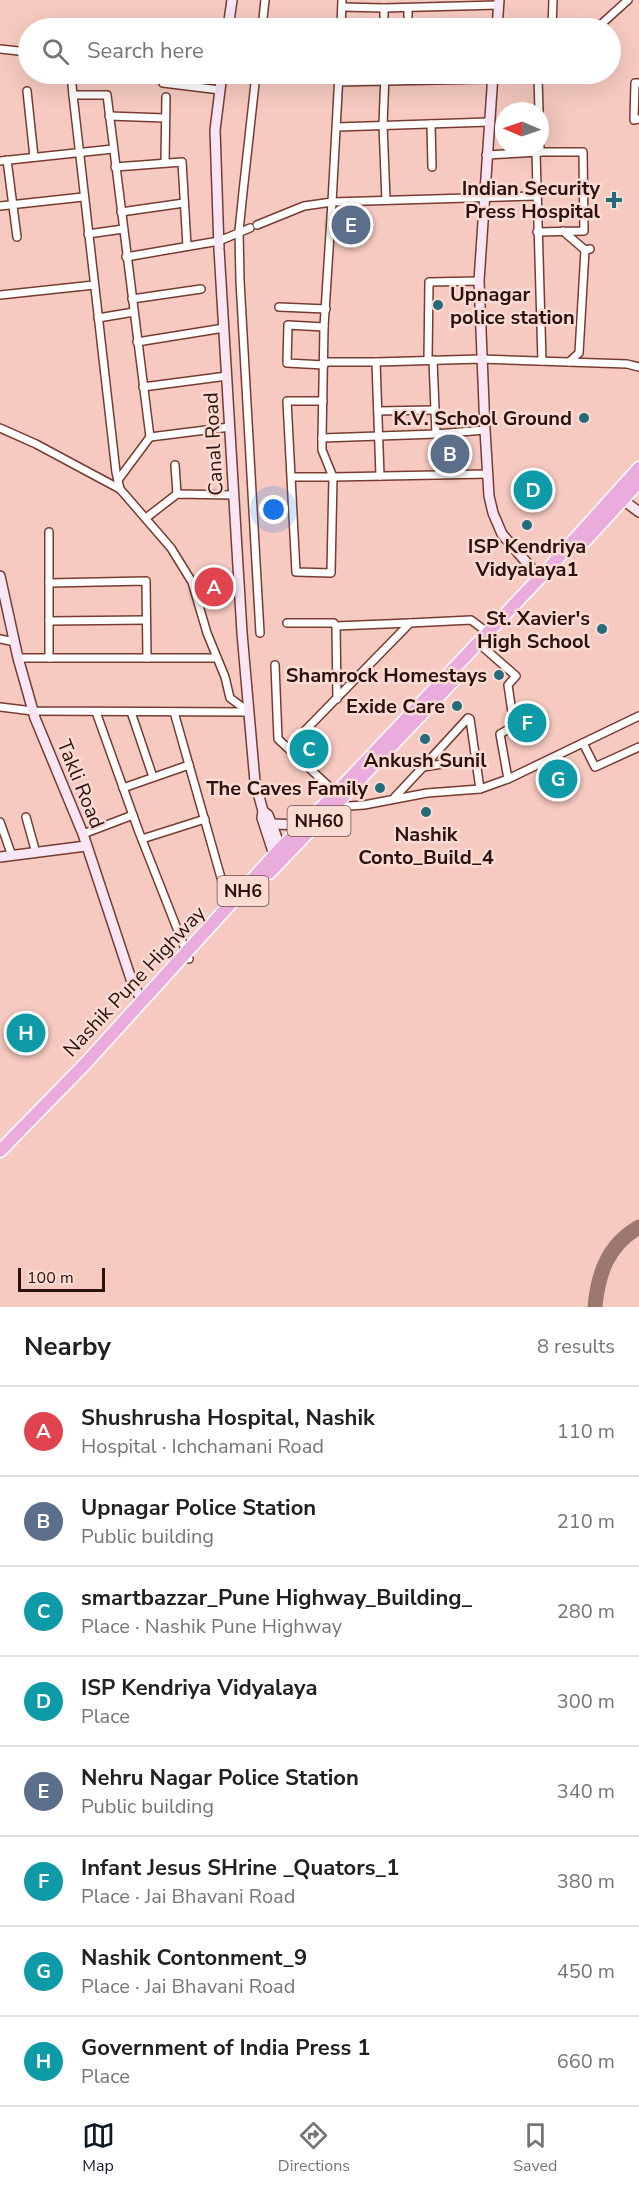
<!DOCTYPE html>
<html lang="en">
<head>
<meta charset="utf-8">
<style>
	body { margin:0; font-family:"Nunito Sans",sans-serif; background:#f2f2f2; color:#202124 }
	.compass { position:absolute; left:495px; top:102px; width:54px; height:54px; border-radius:50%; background:#fff; box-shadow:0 6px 24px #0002; rotate:272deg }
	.scale { position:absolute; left:18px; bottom:15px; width:87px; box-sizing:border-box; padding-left:6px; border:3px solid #2b120c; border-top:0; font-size:16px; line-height:21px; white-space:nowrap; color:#2b120c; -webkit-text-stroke:4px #f9dbd4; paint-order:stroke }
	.you { position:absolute; left:274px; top:510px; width:21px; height:21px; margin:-15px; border:4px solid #fff; border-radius:50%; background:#1a73e8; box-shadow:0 0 0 9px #1a73e833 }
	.badge { display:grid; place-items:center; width:39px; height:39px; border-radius:50%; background:#111827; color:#fff; font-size:20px; font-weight:700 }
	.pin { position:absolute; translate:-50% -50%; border:3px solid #fff; box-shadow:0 2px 6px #0006 }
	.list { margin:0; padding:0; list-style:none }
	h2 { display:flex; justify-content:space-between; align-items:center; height:78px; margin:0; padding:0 24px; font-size:26px }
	h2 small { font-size:20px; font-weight:400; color:#757577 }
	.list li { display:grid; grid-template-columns:39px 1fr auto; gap:18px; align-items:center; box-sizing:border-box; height:90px; padding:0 24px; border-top:2px solid #e0e0e0 }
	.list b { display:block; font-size:22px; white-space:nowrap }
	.list p { margin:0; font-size:20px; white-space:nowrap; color:#757577 }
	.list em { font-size:20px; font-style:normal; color:#757577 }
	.icon { flex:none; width:33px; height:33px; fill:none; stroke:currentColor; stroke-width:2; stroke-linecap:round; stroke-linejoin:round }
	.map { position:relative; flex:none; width:639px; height:1307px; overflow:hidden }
	.search { position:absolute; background:#fff; box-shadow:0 6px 24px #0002; left:18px; right:18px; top:18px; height:66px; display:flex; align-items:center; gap:15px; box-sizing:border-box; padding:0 21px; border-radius:33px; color:#757577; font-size:22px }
	.sheet { height:798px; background:#fff }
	nav { display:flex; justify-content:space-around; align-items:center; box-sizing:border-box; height:84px; border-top:2px solid #e0e0e0; background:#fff; font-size:16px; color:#757577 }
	nav a { display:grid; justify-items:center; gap:3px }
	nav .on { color:#111827 }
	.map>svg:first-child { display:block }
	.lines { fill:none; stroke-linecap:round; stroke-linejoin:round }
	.taxiway { stroke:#9c7870; stroke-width:15 }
	.street-casing { stroke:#773c2f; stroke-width:10 }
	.secondary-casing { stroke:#773c2f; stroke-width:12 }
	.highway-casing { stroke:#fff; stroke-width:15 }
	.street { stroke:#fff; stroke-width:7 }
	.secondary { stroke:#f8e6f5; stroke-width:9 }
	.highway { stroke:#e9acdd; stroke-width:12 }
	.poi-dot { fill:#256c7a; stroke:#f9dbd4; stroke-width:2 }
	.labels { text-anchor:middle; stroke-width:5; stroke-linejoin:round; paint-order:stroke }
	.shield { fill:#f9dbd4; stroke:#694e48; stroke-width:1.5 }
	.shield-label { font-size:18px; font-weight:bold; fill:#2b120c }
	.poi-label { font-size:20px; font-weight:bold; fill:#2b120c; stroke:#f9dbd4; text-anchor:end }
	.street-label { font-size:20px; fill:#2b120c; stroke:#f9dbd4 }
</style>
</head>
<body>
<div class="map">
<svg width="639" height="1307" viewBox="0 0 639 1307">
	<rect width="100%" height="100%" fill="#f6cac0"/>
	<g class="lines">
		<path class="taxiway" d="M 595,1307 C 598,1273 608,1245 639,1227"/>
		<g class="street-casing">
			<g id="street">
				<polyline points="342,7 384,8 498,5"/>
				<polyline points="384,8 384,28"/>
				<polyline points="262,28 265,0"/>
				<polyline points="341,28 342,0"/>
				<polyline points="408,28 408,8"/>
				<polyline points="552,28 553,0"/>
				<polyline points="597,28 628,0"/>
				<polyline points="0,49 28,52"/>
				<polyline points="71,74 73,95"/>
				<polyline points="162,74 163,83 220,90"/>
				<polyline points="256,74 243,192 239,231 240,281 260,633"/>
				<polyline points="385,74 383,125 386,200"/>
				<polyline points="339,82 538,78 539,111"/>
				<polyline points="639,83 635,83 634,120 639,119"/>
				<polyline points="27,91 34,157"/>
				<polyline points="109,116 165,118"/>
				<polyline points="431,124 432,167"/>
				<polyline points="337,127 489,122"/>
				<polyline points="536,153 542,361"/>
				<polyline points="486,155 540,152 540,147"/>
				<polyline points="7,160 17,237"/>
				<polyline points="0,161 113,149"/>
				<polyline points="165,163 166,97"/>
				<polyline points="115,167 182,162 187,246"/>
				<polyline points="0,206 83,197"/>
				<polyline points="121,212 184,203"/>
				<polyline points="257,225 304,206 332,202 339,74"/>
				<polyline points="563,231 585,250 590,249"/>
				<polyline points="537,232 584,231 583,152 540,152"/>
				<polyline points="88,234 123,229"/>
				<polyline points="126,257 219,241 250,228"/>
				<polyline points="0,295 94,285"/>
				<polyline points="132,299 201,289"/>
				<polyline points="279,307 326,309"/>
				<polyline points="98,318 134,312"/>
				<polyline points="137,342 224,328"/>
				<polyline points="428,360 429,282 479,281"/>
				<polyline points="433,360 436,434"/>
				<polyline points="324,362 376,362 481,359 627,364 639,367"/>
				<polyline points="376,362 380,476"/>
				<polyline points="569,362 579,353 585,250"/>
				<polyline points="324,365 287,363 288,325 324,327"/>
				<polyline points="143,387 227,376"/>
				<polyline points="378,411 435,410"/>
				<polyline points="0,428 36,444 120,489 171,548 192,582 207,633 225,677 230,698 249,712"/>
				<polyline points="322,438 436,434 485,430"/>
				<polyline points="175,465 177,494"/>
				<polyline points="488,474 333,477 322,450 322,438 324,327 332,202 536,196"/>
				<polyline points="292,477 333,477 331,573 296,572 287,401 323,401"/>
				<polyline points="118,480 150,437"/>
				<polyline points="120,489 116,472 73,95 107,95 150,437 230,427"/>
				<polyline points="146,518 177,494 234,495"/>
				<polyline points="49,583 146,581 147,658"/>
				<polyline points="49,621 146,620"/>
				<polyline points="287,623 334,623 336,626"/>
				<polyline points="0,639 15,642"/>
				<polyline points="484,648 516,676 508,685 514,726 500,734 508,779"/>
				<polyline points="18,658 217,658"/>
				<polyline points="49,658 49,532"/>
				<polyline points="275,665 278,739 336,793"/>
				<polyline points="337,699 336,626 410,623"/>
				<polyline points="0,707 33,711 249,712"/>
				<polyline points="96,712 139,832 189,959"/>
				<polyline points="131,712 153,777"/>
				<polyline points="174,712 229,906"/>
				<polyline points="583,743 595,767 639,747"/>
				<polyline points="288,748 410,623 471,620 487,632"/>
				<polyline points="423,767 468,718 470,719 480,789"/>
				<polyline points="123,788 189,765"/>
				<polyline points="394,798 423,767 475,759"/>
				<polyline points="333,807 364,805 427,793 480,789 508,779 639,716"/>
				<polyline points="26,817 36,853"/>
				<polyline points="0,822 12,856"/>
				<polyline points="83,834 133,815"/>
				<polyline points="142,839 205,819"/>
			</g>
		</g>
		<g class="secondary-casing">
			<g id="secondary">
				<polyline points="228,28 232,0"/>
				<polyline points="497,28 499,0"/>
				<polyline points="222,74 215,130 219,249 242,633 255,782 263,811 262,818 276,861"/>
				<polyline points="493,74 479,281 485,430 489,496 493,513 502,534 540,578"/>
				<polyline points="619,497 639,512"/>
				<polyline points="0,576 18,658 35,718 83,834 132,982 142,1001"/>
				<polyline points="263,811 268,815 282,851"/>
				<polyline points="272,824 304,825"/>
				<polyline points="0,857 86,846"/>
			</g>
		</g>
		<g class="highway-casing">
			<g id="highway">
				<polyline points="583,543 639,482"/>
				<polyline points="338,802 456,678"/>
				<polyline points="269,873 315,825"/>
				<polyline points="0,1151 85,1064 281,848 336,793 549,568 639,468"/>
			</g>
		</g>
		<use href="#street" class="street"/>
		<use href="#secondary" class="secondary"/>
		<use href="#highway" class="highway"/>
	</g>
	<g class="poi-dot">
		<path d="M611 191h6v6h6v6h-6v6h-6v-6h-6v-6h6z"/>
		<circle cx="438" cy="305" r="6"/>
		<circle cx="584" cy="418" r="6"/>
		<circle cx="527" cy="525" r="6"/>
		<circle cx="602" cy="629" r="6"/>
		<circle cx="499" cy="675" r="6"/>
		<circle cx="457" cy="706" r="6"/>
		<circle cx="425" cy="739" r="6"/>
		<circle cx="380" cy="788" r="6"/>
		<circle cx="426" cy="812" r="6"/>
	</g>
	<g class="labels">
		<g class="shield">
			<rect x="287.5" y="806" width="63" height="30" rx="4.5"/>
			<rect x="217.5" y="876" width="51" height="30" rx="4.5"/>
		</g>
		<g class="shield-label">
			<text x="319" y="827">NH60</text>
			<text x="243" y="897">NH6</text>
		</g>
		<g class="poi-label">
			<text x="600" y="195">Indian Security<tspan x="600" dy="23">Press Hospital</tspan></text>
			<text x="450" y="301" text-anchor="start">Upnagar<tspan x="450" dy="23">police station</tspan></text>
			<text x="572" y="425">K.V. School Ground</text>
			<text x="527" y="553" text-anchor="middle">ISP Kendriya<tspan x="527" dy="23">Vidyalaya1</tspan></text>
			<text x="590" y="625">St. Xavier's<tspan x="590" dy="23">High School</tspan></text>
			<text x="487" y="682">Shamrock Homestays</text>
			<text x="445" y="713">Exide Care</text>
			<text x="425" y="767" text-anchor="middle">Ankush Sunil</text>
			<text x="368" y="795">The Caves Family</text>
			<text x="426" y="841" text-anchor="middle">Nashik<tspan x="426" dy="23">Conto_Build_4</tspan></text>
		</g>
		<g class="street-label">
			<text transform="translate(213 444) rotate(-93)" y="7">Canal Road</text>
			<text transform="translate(81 784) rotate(68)" y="7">Takli Road</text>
			<text transform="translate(134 981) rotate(-47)" y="7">Nashik Pune Highway</text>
		</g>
	</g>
</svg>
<svg class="compass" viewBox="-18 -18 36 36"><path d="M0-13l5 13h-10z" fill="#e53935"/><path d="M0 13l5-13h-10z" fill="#757577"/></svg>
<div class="scale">100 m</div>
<div class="you"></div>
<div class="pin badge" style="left:214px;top:587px;background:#e0444e">A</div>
<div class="pin badge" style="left:450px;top:454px;background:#5c6f8a">B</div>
<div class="pin badge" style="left:309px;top:749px;background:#0f9aa8">C</div>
<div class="pin badge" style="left:533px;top:490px;background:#0f9aa8">D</div>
<div class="pin badge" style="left:351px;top:225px;background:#5c6f8a">E</div>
<div class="pin badge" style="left:527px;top:723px;background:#0f9aa8">F</div>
<div class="pin badge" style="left:558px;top:779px;background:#0f9aa8">G</div>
<div class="pin badge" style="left:26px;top:1033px;background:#0f9aa8">H</div>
<div class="search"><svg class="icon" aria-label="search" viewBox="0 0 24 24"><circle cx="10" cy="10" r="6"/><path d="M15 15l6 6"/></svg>Search here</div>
</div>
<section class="sheet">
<h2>Nearby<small>8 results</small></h2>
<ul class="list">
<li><span class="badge" style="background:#e0444e">A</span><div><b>Shushrusha Hospital, Nashik</b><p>Hospital · Ichchamani Road</p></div><em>110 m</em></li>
<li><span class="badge" style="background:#5c6f8a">B</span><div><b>Upnagar Police Station</b><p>Public building</p></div><em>210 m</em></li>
<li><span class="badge" style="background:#0f9aa8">C</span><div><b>smartbazzar_Pune Highway_Building_</b><p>Place · Nashik Pune Highway</p></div><em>280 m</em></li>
<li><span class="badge" style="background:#0f9aa8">D</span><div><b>ISP Kendriya Vidyalaya</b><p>Place</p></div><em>300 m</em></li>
<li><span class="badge" style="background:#5c6f8a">E</span><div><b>Nehru Nagar Police Station</b><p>Public building</p></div><em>340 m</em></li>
<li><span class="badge" style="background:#0f9aa8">F</span><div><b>Infant Jesus SHrine _Quators_1</b><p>Place · Jai Bhavani Road</p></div><em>380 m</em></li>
<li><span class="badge" style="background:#0f9aa8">G</span><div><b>Nashik Contonment_9</b><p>Place · Jai Bhavani Road</p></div><em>450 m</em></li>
<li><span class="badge" style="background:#0f9aa8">H</span><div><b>Government of India Press 1</b><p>Place</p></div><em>660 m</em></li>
</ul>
</section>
<nav>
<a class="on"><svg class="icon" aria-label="map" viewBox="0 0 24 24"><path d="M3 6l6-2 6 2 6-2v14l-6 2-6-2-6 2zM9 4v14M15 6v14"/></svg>Map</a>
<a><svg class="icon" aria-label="directions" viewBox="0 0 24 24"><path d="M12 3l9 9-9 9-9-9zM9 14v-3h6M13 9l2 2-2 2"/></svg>Directions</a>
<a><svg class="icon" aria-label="saved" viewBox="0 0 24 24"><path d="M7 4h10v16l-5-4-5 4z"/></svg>Saved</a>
</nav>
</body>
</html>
